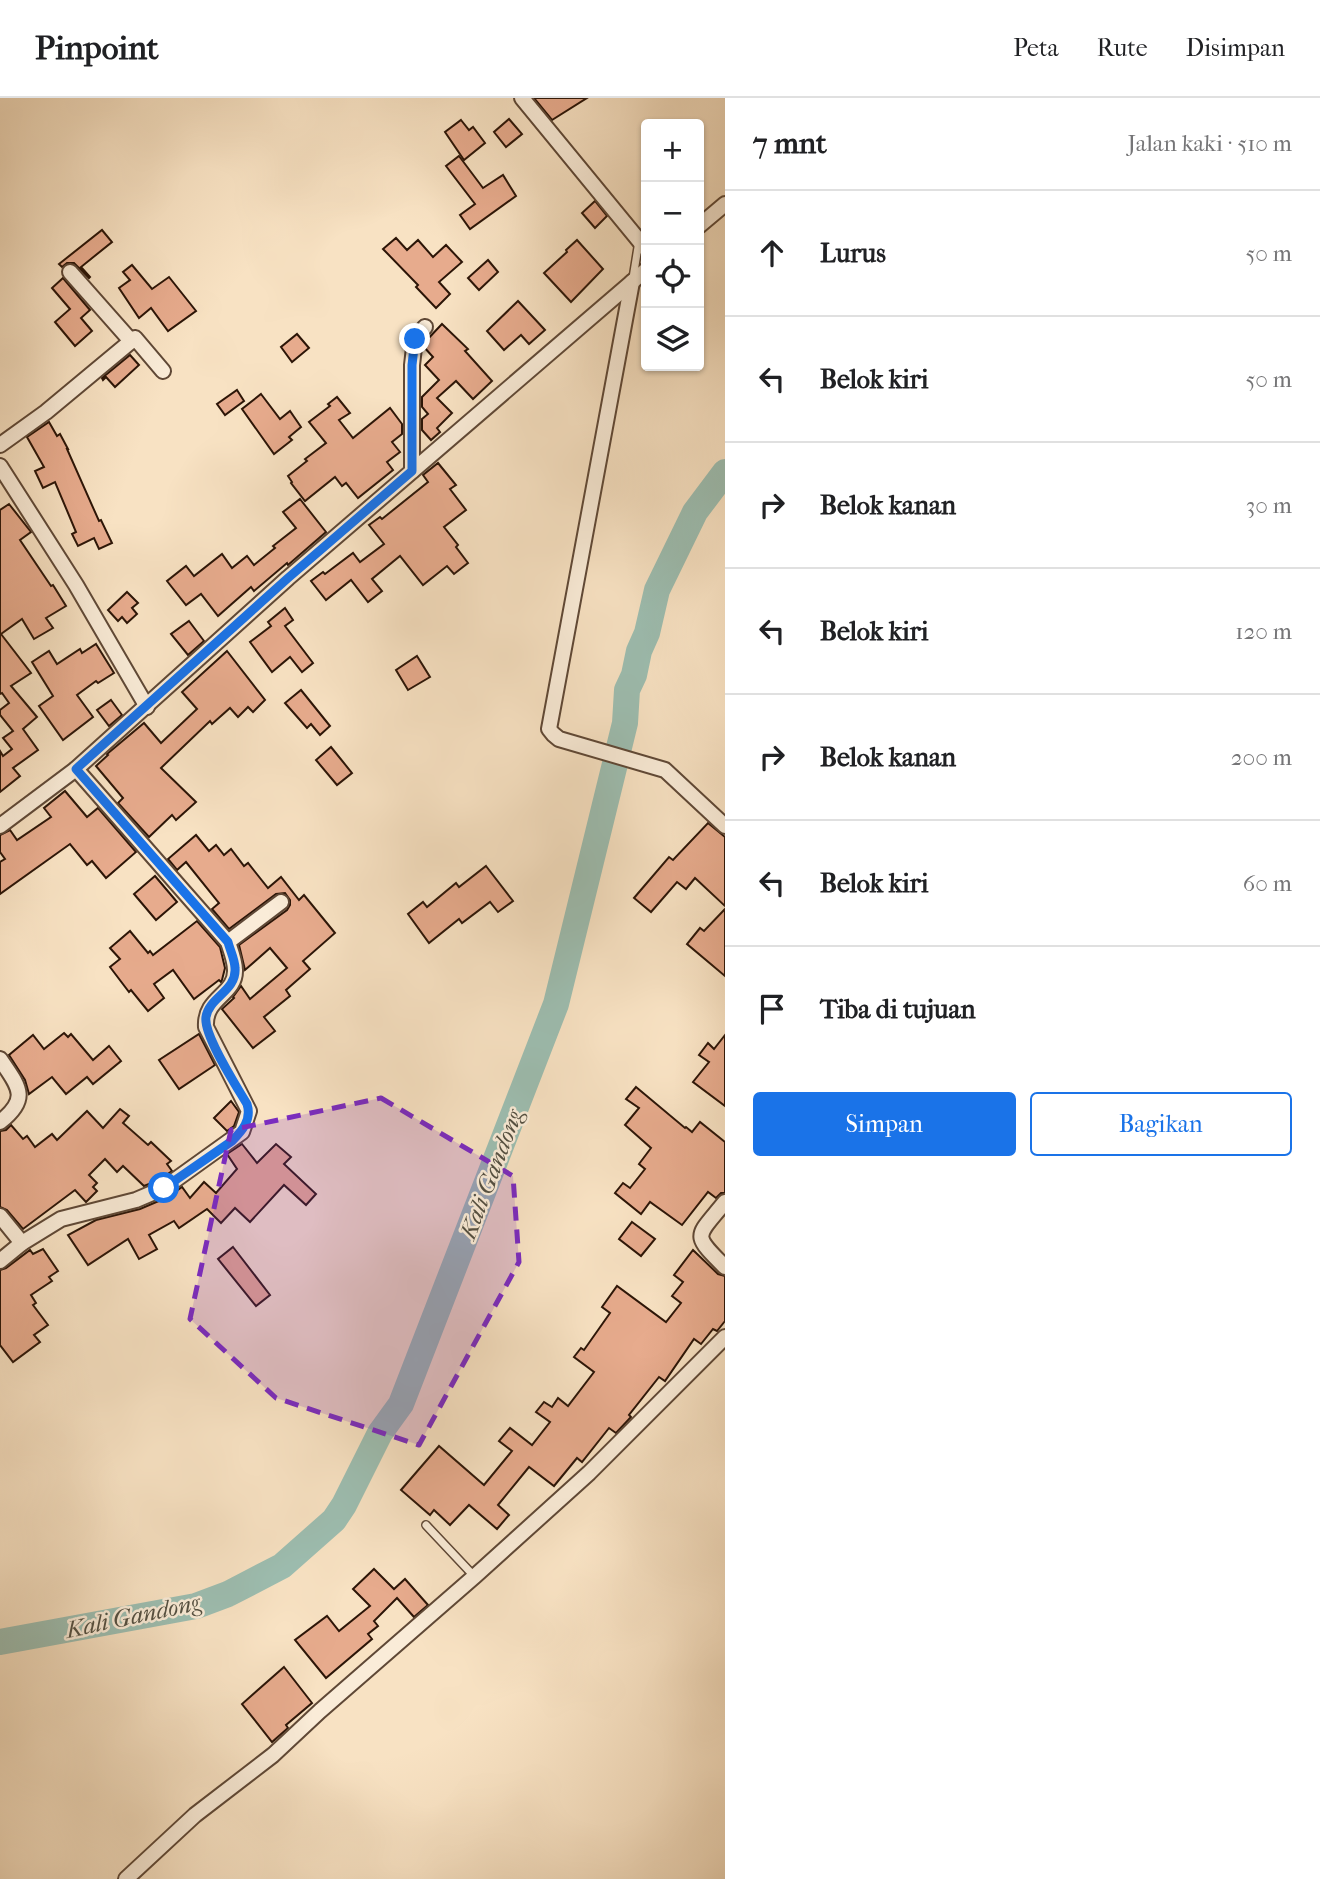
<!DOCTYPE html>
<html lang="id">
<head>
<meta charset="utf-8">
<style>
	body { margin:0; font-family:"IM FELL French Canon",serif; background:#f6f6f6; color:#202124 }
	.controls { position:absolute; right:21px; top:21px; display:grid; overflow:hidden; border-radius:7px; box-shadow:0 2px 5px #0004 }
	.controls button { width:63px; height:63px; display:grid; place-items:center; padding:0; border:0; border-bottom:2px solid #e0e0e0; background:#fff; color:#202124; font:35px sans-serif }
	.stop { position:absolute; width:21px; height:21px; margin:-16px; border:5px solid #1a73e8; border-radius:50%; background:#fff }
	.stop.end { background:#1a73e8; border-color:#fff; box-shadow:0 2px 7px #0008 }
	.list { margin:0; padding:0; list-style:none }
	h2 { display:flex; justify-content:space-between; align-items:center; height:91px; margin:0; padding:0 28px; font-size:30px }
	h2 small { font-size:23px; font-weight:400; color:#757577 }
	.list li { display:grid; grid-template-columns:46px 1fr auto; gap:21px; align-items:center; box-sizing:border-box; height:126px; padding:0 28px; border-top:2px solid #e0e0e0 }
	.list b { display:block; font-size:26px; white-space:nowrap }
	.list em { font-size:23px; font-style:normal; color:#757577 }
	.actions { display:flex; gap:14px; padding:21px 28px }
	.actions a { flex:1; padding:16px 0; border:2px solid #1a73e8; border-radius:7px; text-align:center; font-size:24px; color:#1a73e8 }
	.actions .main { background:#1a73e8; color:#fff }
	.icon { flex:none; width:38px; height:38px; fill:none; stroke:currentColor; stroke-width:2; stroke-linecap:round; stroke-linejoin:round }
	.map { position:relative; flex:none; width:725px; height:1781px; overflow:hidden }
	header { display:flex; align-items:center; gap:42px; box-sizing:border-box; height:98px; padding:0 35px; background:#fff; border-bottom:2px solid #e0e0e0 }
	header strong { font-size:33px }
	nav { display:flex; gap:38px; margin-inline-start:auto; font-size:24px }
	main { display:flex }
	aside { flex:1; background:#fff }
	.map>svg:first-child { display:block }
	.lines { fill:none; stroke-linecap:round; stroke-linejoin:round }
	.river { stroke:#9dbeb1; stroke-width:26 }
	.building { fill:#e7ab8d; stroke:#2c1507; stroke-width:2 }
	.lane-casing { stroke:#5f4836; stroke-width:10 }
	.street-casing { stroke:#5f4836; stroke-width:18 }
	.lane { stroke:#faecd8; stroke-width:7 }
	.street { stroke:#faecd8; stroke-width:14 }
	.route { stroke:#1a73e8; stroke-width:9 }
	.marked { fill:#7b2cbf; fill-opacity:0.2; stroke:#7b2cbf; stroke-width:5; stroke-dasharray:14 9; stroke-linejoin:round }
	.labels { text-anchor:middle; stroke-width:5; stroke-linejoin:round; paint-order:stroke }
	.water-label { font-size:24px; font-style:italic; fill:#545042; stroke:#faecd8 }
</style>
</head>
<body>
<header>
<strong>Pinpoint</strong>
<nav><a>Peta</a><a>Rute</a><a>Disimpan</a></nav>
</header>
<main>
<div class="map">
<svg width="725" height="1781" viewBox="0 0 725 1781">
	<rect width="100%" height="100%" fill="#f8e2c3"/>
	<filter id="stains"><feTurbulence type="fractalNoise" baseFrequency=".00286" numOctaves="4"/><feColorMatrix values="0 0 0 0 .2 0 0 0 0 .09 0 0 0 0 .02 0 0 0 .5 -.17"/></filter>
	<radialGradient id="worn" r=".72"><stop offset=".6" stop-color="#630" stop-opacity="0"/><stop offset="1" stop-color="#630" stop-opacity=".3"/></radialGradient>
	<g class="lines">
		<polyline class="river" points="0,1544 196,1508 228,1496 282,1468 334,1422 344,1407 380,1335 401,1306 556,906 625,625 627,592 634,577 639,553 647,535 657,492 695,414 725,374"/>
	</g>
	<g class="building">
		<polygon points="534,0 587,0 552,22"/>
		<polygon points="509,21 522,36 506,49 494,34"/>
		<polygon points="461,22 469,32 473,29 485,45 464,62 445,34"/>
		<polygon points="459,58 483,90 503,77 516,98 470,131 460,117 475,106 446,68"/>
		<polygon points="595,103 607,118 595,130 582,115"/>
		<polygon points="102,132 112,144 81,169 90,179 89,180 74,165 67,165 62,169 59,166"/>
		<polygon points="396,140 407,152 418,142 433,159 446,147 462,164 439,184 450,196 436,210 416,189 418,187 383,151"/>
		<polygon points="577,142 603,171 571,204 544,175 567,154 566,152"/>
		<polygon points="488,162 498,174 479,192 468,180"/>
		<polygon points="132,167 152,191 169,179 196,213 168,233 151,210 139,220 119,190 130,182 123,174"/>
		<polygon points="63,180 90,212 81,220 92,233 75,248 55,224 70,211 52,190"/>
		<polygon points="518,203 545,232 529,246 521,237 504,252 487,233"/>
		<polygon points="442,226 468,251 465,253 492,283 473,301 456,283 437,300 452,315 437,330 440,334 431,342 422,332 422,321 428,316 422,309 422,299 439,282 425,267 433,259 424,249 424,245"/>
		<polygon points="297,236 309,250 292,264 281,249"/>
		<polygon points="130,257 139,267 115,289 106,279 103,282 102,280"/>
		<polygon points="237,292 244,303 225,317 217,306"/>
		<polygon points="261,296 280,321 290,313 301,329 289,339 292,342 274,356 242,311"/>
		<polygon points="337,299 350,315 339,322 353,340 390,310 402,326 402,336 392,344 400,354 387,364 393,372 358,400 346,385 342,388 335,379 305,403 291,385 292,384 288,378 307,363 305,361 326,345 309,324 330,308 328,306"/>
		<polygon points="49,324 57,338 60,336 68,351 67,351 99,423 101,422 112,445 99,451 94,440 78,448 72,436 76,434 55,384 43,390 35,373 44,369 27,339"/>
		<polygon points="438,365 456,387 450,391 466,412 444,429 458,447 456,449 468,465 454,476 447,468 423,487 400,458 372,481 382,493 368,504 351,482 326,502 311,483 323,474 325,476 353,455 360,464 384,446 369,427 380,419 382,421 428,384 423,377"/>
		<polygon points="300,401 326,434 288,467 287,465 254,493 251,489 218,518 201,496 186,507 167,483 186,468 194,478 222,456 232,470 247,458 254,467 275,450 273,448 296,430 283,414"/>
		<polygon points="9,406 31,434 20,442 51,488 53,487 66,508 46,520 53,530 34,541 22,521 1,536 31,575 11,588 37,619 23,631 38,652 13,670 20,678 0,694 0,653 3,658 12,651 3,640 13,633 0,617 0,612 9,605 2,595 0,596 0,412"/>
		<polygon points="127,494 138,505 132,510 137,516 127,525 122,519 118,523 108,512"/>
		<polygon points="285,510 293,522 285,528 313,565 302,574 290,559 272,574 250,544 271,528 268,524"/>
		<polygon points="189,523 204,543 188,557 171,536"/>
		<polygon points="96,546 114,575 98,585 96,583 77,597 93,619 63,642 39,608 53,598 32,564 49,553 57,566 80,551 82,555"/>
		<polygon points="227,553 265,602 253,614 248,609 238,619 230,610 212,626 210,623 161,670 196,704 176,722 172,717 149,739 118,705 123,700 96,668 108,657 107,656 144,625 161,645 197,611 182,594"/>
		<polygon points="417,558 430,579 408,592 396,572"/>
		<polygon points="301,592 330,628 320,637 311,626 307,630 285,605"/>
		<polygon points="111,602 122,617 109,628 97,612"/>
		<polygon points="331,649 352,675 337,687 316,662"/>
		<polygon points="65,693 87,719 98,710 136,754 106,780 92,763 87,767 70,746 0,796 0,764 5,761 0,754 0,737 10,732 17,742 51,719 44,710"/>
		<polygon points="708,725 725,739 725,808 695,780 686,791 677,784 651,814 634,800 669,759 673,762"/>
		<polygon points="196,737 209,753 216,747 224,757 231,751 244,768 248,765 268,790 281,779 299,802 304,797 335,835 303,863 310,871 286,892 290,898 264,919 275,933 253,950 222,911 234,900 233,899 241,888 250,901 287,870 270,850 245,872 239,847 287,812 290,807 290,802 285,795 276,796 229,831 212,811 219,805 186,764 177,772 168,761"/>
		<polygon points="486,768 513,803 498,814 490,804 462,825 459,821 429,845 408,816 423,804 427,809 456,785 459,789"/>
		<polygon points="155,778 177,804 156,822 134,796"/>
		<polygon points="725,811 725,878 687,846 700,830 704,833"/>
		<polygon points="197,823 220,849 225,870 222,882 221,884 219,882 194,901 173,872 154,886 164,900 148,913 131,892 129,894 110,869 120,861 110,850 130,833 148,855 150,853 153,857"/>
		<polygon points="64,935 68,939 71,936 93,962 109,948 121,963 93,986 87,979 66,996 52,979 29,996 25,982 9,957 33,937 44,951"/>
		<polygon points="199,936 215,967 179,991 159,962"/>
		<polygon points="725,937 725,1008 693,984 709,964 699,957 708,945 714,951"/>
		<polygon points="636,989 685,1030 686,1029 692,1034 700,1024 725,1044 725,1095 721,1095 716,1100 708,1094 682,1127 650,1104 641,1116 615,1095 623,1085 630,1090 645,1071 639,1066 651,1050 625,1027 639,1010 626,1001"/>
		<polygon points="231,1003 239,1014 234,1028 227,1033 214,1020"/>
		<polygon points="120,1011 129,1018 123,1025 148,1047 151,1044 171,1063 167,1066 172,1073 159,1082 144,1088 123,1068 117,1074 105,1061 89,1077 97,1085 93,1089 97,1093 86,1104 75,1092 23,1131 7,1112 0,1109 0,1033 6,1032 11,1027 23,1041 27,1038 35,1049 52,1036 57,1042 87,1013 103,1030"/>
		<polygon points="242,1046 257,1065 276,1046 291,1059 284,1066 316,1096 306,1107 284,1087 250,1124 235,1110 221,1125 207,1111 179,1130 174,1123 149,1137 157,1151 139,1161 128,1141 88,1167 68,1137 96,1122 140,1111 168,1099 182,1089 190,1100 204,1084 216,1095 237,1071 227,1056"/>
		<polygon points="632,1124 655,1141 641,1158 619,1141"/>
		<polygon points="233,1149 270,1197 256,1208 218,1161"/>
		<polygon points="43,1151 58,1173 49,1179 52,1183 31,1197 36,1205 33,1207 48,1227 34,1237 40,1244 13,1264 0,1247 0,1172 6,1170 30,1152 33,1156"/>
		<polygon points="693,1152 718,1176 725,1178 725,1223 717,1233 713,1231 701,1246 694,1241 665,1283 659,1279 629,1317 631,1319 616,1335 609,1330 582,1364 577,1360 554,1388 529,1369 498,1407 509,1417 497,1431 469,1407 450,1427 434,1412 430,1417 401,1392 439,1348 484,1387 512,1353 499,1343 510,1330 532,1347 550,1324 536,1314 544,1304 552,1309 558,1300 568,1308 594,1274 574,1259 581,1250 584,1252 610,1215 602,1209 617,1188 666,1224 681,1205 672,1198 683,1184 674,1177"/>
		<polygon points="374,1471 394,1491 405,1481 428,1507 414,1519 397,1500 374,1523 378,1528 368,1536 372,1541 326,1580 295,1542 327,1518 339,1533 370,1508 353,1491"/>
		<polygon points="284,1569 312,1605 286,1627 288,1630 272,1644 242,1606"/>
	</g>
	<g class="lines">
		<g class="lane-casing">
			<g id="lane">
				<polyline points="633,180 639,143"/>
				<polyline points="426,1427 474,1478"/>
			</g>
		</g>
		<g class="street-casing">
			<g id="street">
				<polyline points="522,0 646,151"/>
				<polyline points="699,128 725,106"/>
				<polyline points="70,174 131,243"/>
				<polyline points="632,184 549,631 553,636 559,641 665,672 725,728"/>
				<polyline points="0,347 46,314 135,240 163,273"/>
				<polyline points="0,368 76,487 147,609"/>
				<polyline points="412,373 412,267 415,241 425,229"/>
				<polyline points="0,728 76,671 288,480 646,172"/>
				<polyline points="228,844 281,804"/>
				<path d="M 0,961 C 18,988 31,1000 0,1024"/>
				<path d="M 725,1104 C 696,1140 691,1135 725,1169"/>
				<polyline points="0,1118 22,1145"/>
				<path d="M 0,1163 L 22,1145 L 61,1121 L 136,1102 L 164,1090 L 242,1034 L 249,1013 L 206,929 C 204,899 236,897 235,872 C 235,863 231,853 228,844 L 76,671"/>
				<polyline points="126,1781 195,1717 273,1657 320,1613 475,1478 589,1375 725,1239"/>
			</g>
		</g>
		<use href="#lane" class="lane"/>
		<use href="#street" class="street"/>
	</g>
	<g class="lines">
		<path class="route" d="M 164,1090 L 232,1043 C 242,1033 252,1022 247,1006 C 237,989 203,937 206,919 C 209,899 237,893 235,870 C 235,862 230,852 228,844 L 76,671 L 288,480 L 412,373 L 412,267 L 415,241"/>
	</g>
	<path class="marked" d="M 381,1000 L 513,1078 L 519,1164 L 419,1347 L 276,1300 L 190,1221 L 231,1032 Z"/>
	<g class="labels">
		<g class="water-label">
			<text transform="translate(491 1076) rotate(-69)" y="8">Kali Gandong</text>
			<text transform="translate(133 1518) rotate(-12)" y="8">Kali Gandong</text>
		</g>
	</g>
	<rect width="100%" height="100%" filter="url(#stains)"/>
	<rect width="100%" height="100%" fill="url(#worn)"/>
</svg>
<div class="controls">
<button>+</button>
<button>−</button>
<button><svg class="icon" aria-label="locate" viewBox="0 0 24 24"><circle cx="12" cy="12" r="6"/><path d="M12 2v4M12 18v4M2 12h4M18 12h4"/></svg></button>
<button><svg class="icon" aria-label="layers" viewBox="0 0 24 24"><path d="M12 4l9 5-9 5-9-5zM3 14l9 5 9-5"/></svg></button>
</div>
<div class="stop" style="left:164px;top:1090px"></div>
<div class="stop end" style="left:415px;top:241px"></div>
</div>
<aside>
<h2>7 mnt<small>Jalan kaki · 510 m</small></h2>
<ul class="list">
<li><svg class="icon" aria-label="ahead" viewBox="0 0 24 24"><path d="M12 20V5M6 11l6-6 6 6"/></svg><div><b>Lurus</b></div><em>50 m</em></li>
<li><svg class="icon" aria-label="left" viewBox="0 0 24 24"><path d="M17 20v-9H6M10 6l-5 5 5 5"/></svg><div><b>Belok kiri</b></div><em>50 m</em></li>
<li><svg class="icon" aria-label="right" viewBox="0 0 24 24"><path d="M7 20v-9h11M14 6l5 5-5 5"/></svg><div><b>Belok kanan</b></div><em>30 m</em></li>
<li><svg class="icon" aria-label="left" viewBox="0 0 24 24"><path d="M17 20v-9H6M10 6l-5 5 5 5"/></svg><div><b>Belok kiri</b></div><em>120 m</em></li>
<li><svg class="icon" aria-label="right" viewBox="0 0 24 24"><path d="M7 20v-9h11M14 6l5 5-5 5"/></svg><div><b>Belok kanan</b></div><em>200 m</em></li>
<li><svg class="icon" aria-label="left" viewBox="0 0 24 24"><path d="M17 20v-9H6M10 6l-5 5 5 5"/></svg><div><b>Belok kiri</b></div><em>60 m</em></li>
<li><svg class="icon" aria-label="arrive" viewBox="0 0 24 24"><path d="M6 21V4h12l-3 4 3 4H6"/></svg><div><b>Tiba di tujuan</b></div></li>
</ul>
<div class="actions"><a class="main">Simpan</a><a>Bagikan</a></div>
</aside>
</main>
</body>
</html>
